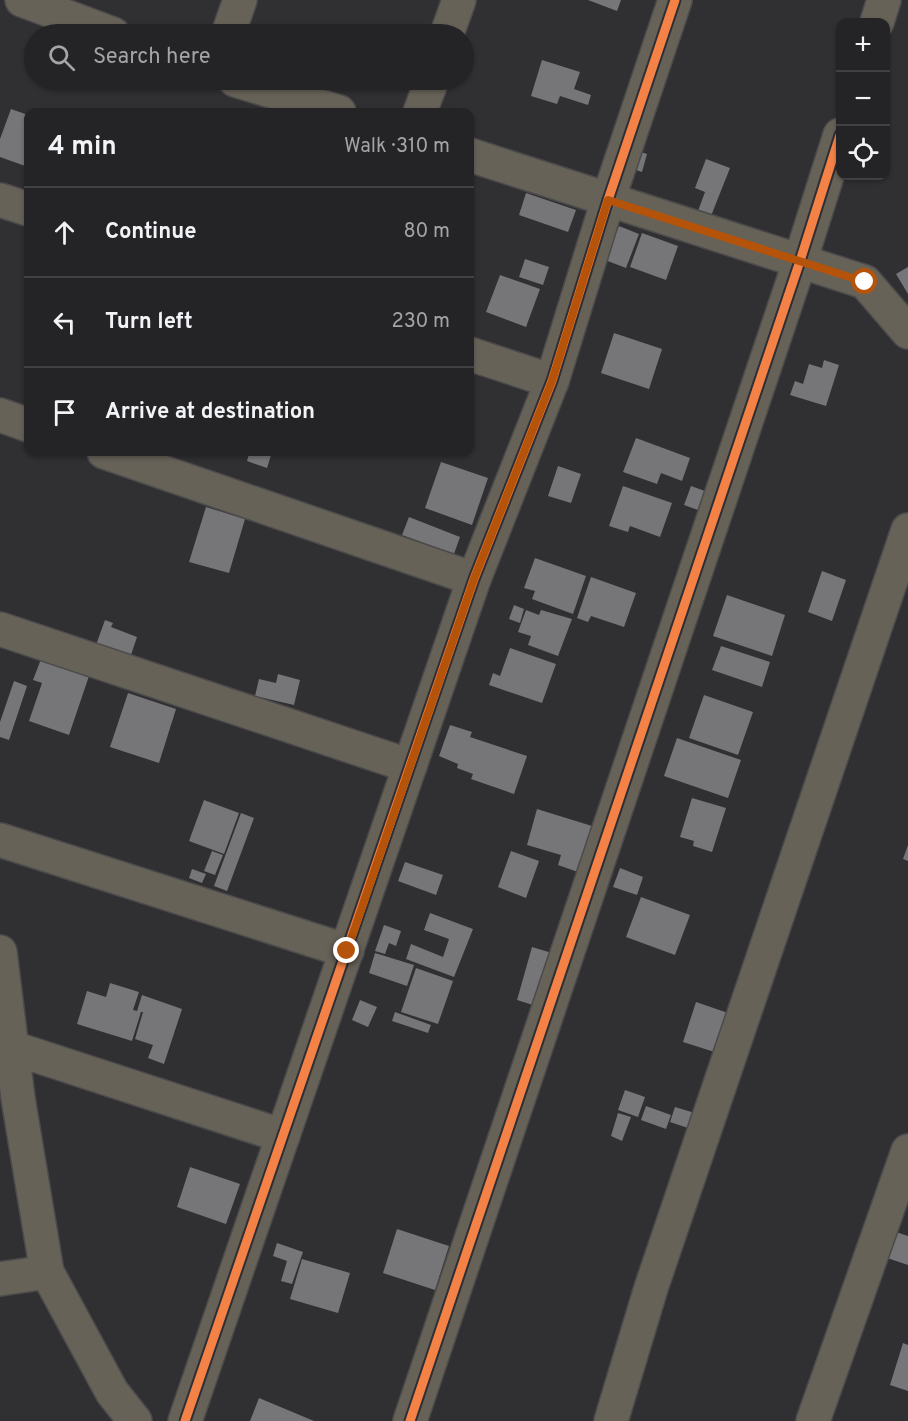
<!DOCTYPE html>
<html lang="en">
<head>
<meta charset="utf-8">
<style>
	body { margin:0; font-family:Overpass,sans-serif; background:#2c2b2e; color:#f1f3f6 }
	.controls { position:absolute; right:18px; top:18px; display:grid; overflow:hidden; border-radius:12px; box-shadow:0 2px 4px #0004 }
	.controls button { width:54px; height:54px; display:grid; place-items:center; padding:0; border:0; border-bottom:2px solid #414043; background:#242326; color:#f1f3f6; font:30px sans-serif }
	.stop { position:absolute; width:18px; height:18px; margin:-14px; border:4px solid #b45309; border-radius:50%; background:#fff }
	.stop.end { background:#b45309; border-color:#fff; box-shadow:0 2px 6px #0008 }
	.list { margin:0; padding:0; list-style:none }
	h2 { display:flex; justify-content:space-between; align-items:center; height:78px; margin:0; padding:0 24px; font-size:26px }
	h2 small { font-size:20px; font-weight:400; color:#a3a4a7 }
	.list li { display:grid; grid-template-columns:39px 1fr auto; gap:18px; align-items:center; box-sizing:border-box; height:90px; padding:0 24px; border-top:2px solid #414043 }
	.list b { display:block; font-size:22px; white-space:nowrap }
	.list em { font-size:20px; font-style:normal; color:#a3a4a7 }
	.icon { flex:none; width:33px; height:33px; fill:none; stroke:currentColor; stroke-width:2; stroke-linecap:round; stroke-linejoin:round }
	.map { position:relative; flex:none; width:908px; height:1421px; overflow:hidden }
	.search { position:absolute; background:#242326; box-shadow:0 2px 4px #0004; left:24px; top:24px; width:450px; height:66px; display:flex; align-items:center; gap:15px; box-sizing:border-box; padding:0 21px; border-radius:33px; color:#a3a4a7; font-size:22px }
	.panel { position:absolute; background:#242326; box-shadow:0 2px 4px #0004; left:24px; top:108px; width:450px; height:348px; border-radius:12px }
	.map>svg:first-child { display:block }
	.building { fill:#767578 }
	.lines { fill:none; stroke-linecap:round; stroke-linejoin:round }
	.minor-casing { stroke:#4b4b4c; stroke-width:36 }
	.minor { stroke:#676258; stroke-width:33 }
	.cycleway-casing { stroke:#2f2e33; stroke-width:13 }
	.cycleway { stroke:#f48246; stroke-width:9 }
	.route { stroke:#b45309; stroke-width:8 }
</style>
</head>
<body>
<div class="map">
<svg width="908" height="1421" viewBox="0 0 908 1421">
	<rect width="100%" height="100%" fill="#302f32"/>
	<g class="building">
		<polygon points="588,0 621,0 617,11"/>
		<polygon points="542,60 580,72 574,89 591,95 588,105 560,96 557,104 531,96"/>
		<polygon points="11,109 28,115 28,167 0,157 0,139"/>
		<polygon points="635,150 647,154 642,172 630,168"/>
		<polygon points="706,159 730,168 711,216 698,211 705,192 695,188"/>
		<polygon points="526,193 576,210 568,232 519,215"/>
		<polygon points="619,226 639,234 626,268 605,260"/>
		<polygon points="642,233 678,246 666,280 630,267"/>
		<polygon points="525,259 549,267 543,285 519,277"/>
		<polygon points="908,267 908,294 896,274"/>
		<polygon points="500,275 540,289 526,327 486,312"/>
		<polygon points="614,333 662,349 649,389 601,373"/>
		<polygon points="824,360 839,365 826,406 790,395 795,381 803,384 809,364 822,368"/>
		<polygon points="636,438 690,458 682,481 661,473 657,484 623,472"/>
		<polygon points="243,452 272,452 267,468 247,461 249,454"/>
		<polygon points="441,462 488,478 472,525 425,508"/>
		<polygon points="558,466 581,474 571,503 548,496"/>
		<polygon points="623,486 672,503 660,537 630,526 628,532 609,526"/>
		<polygon points="691,486 705,491 698,510 684,505"/>
		<polygon points="206,507 245,519 229,573 189,562"/>
		<polygon points="409,517 460,537 454,554 402,535"/>
		<polygon points="535,558 586,576 573,614 532,599 535,591 524,588"/>
		<polygon points="822,571 846,580 832,621 808,612"/>
		<polygon points="591,577 636,593 624,627 591,616 588,622 577,618"/>
		<polygon points="727,595 785,615 772,656 713,636"/>
		<polygon points="514,605 524,609 520,623 509,619"/>
		<polygon points="526,610 539,615 541,610 572,619 558,656 528,645 531,636 518,632"/>
		<polygon points="105,620 113,623 111,627 137,637 130,658 96,645"/>
		<polygon points="721,646 770,662 762,687 712,670"/>
		<polygon points="510,648 556,664 542,703 489,685 493,673 500,676"/>
		<polygon points="41,659 89,676 69,735 29,721 42,683 33,680"/>
		<polygon points="278,674 300,680 294,705 255,696 259,679 276,683"/>
		<polygon points="14,681 27,686 9,740 0,737 0,722"/>
		<polygon points="128,693 176,709 159,763 110,747"/>
		<polygon points="704,695 753,712 738,755 689,738"/>
		<polygon points="450,725 472,732 470,737 527,756 514,794 471,779 473,774 457,768 458,764 439,756"/>
		<polygon points="677,738 741,760 728,798 664,776"/>
		<polygon points="692,798 726,808 712,852 693,846 694,841 680,837"/>
		<polygon points="204,800 239,813 224,854 189,841"/>
		<polygon points="537,809 592,826 578,872 558,865 561,855 527,845"/>
		<polygon points="241,813 254,818 227,891 214,886"/>
		<polygon points="908,845 908,861 903,859"/>
		<polygon points="212,851 223,855 215,875 204,871"/>
		<polygon points="511,851 539,861 526,898 498,887"/>
		<polygon points="405,862 443,875 436,895 398,881"/>
		<polygon points="620,868 643,877 637,895 613,887"/>
		<polygon points="192,869 206,874 202,883 189,878"/>
		<polygon points="641,897 690,915 675,955 626,937"/>
		<polygon points="430,913 473,929 454,977 406,959 411,944 443,957 449,939 424,930"/>
		<polygon points="384,925 401,931 396,946 389,943 385,954 375,951"/>
		<polygon points="532,947 552,953 536,1006 517,1000"/>
		<polygon points="375,953 414,965 407,986 369,973"/>
		<polygon points="416,968 453,981 438,1024 401,1012"/>
		<polygon points="110,983 139,992 133,1010 137,1011 142,995 182,1009 164,1064 148,1058 153,1045 135,1039 143,1012 141,1012 132,1041 77,1024 87,991 106,997"/>
		<polygon points="360,1000 377,1007 368,1027 352,1020"/>
		<polygon points="696,1002 737,1016 724,1055 683,1042"/>
		<polygon points="395,1012 431,1025 428,1033 392,1021"/>
		<polygon points="625,1090 645,1097 638,1117 618,1110"/>
		<polygon points="646,1106 671,1115 666,1129 641,1120"/>
		<polygon points="675,1107 695,1113 691,1129 670,1122"/>
		<polygon points="618,1113 631,1117 622,1141 611,1136"/>
		<polygon points="190,1167 240,1184 226,1224 177,1207"/>
		<polygon points="397,1229 449,1246 435,1290 383,1273"/>
		<polygon points="896,1232 908,1236 908,1265 887,1258"/>
		<polygon points="277,1243 303,1252 292,1284 281,1281 287,1261 273,1256"/>
		<polygon points="302,1259 350,1273 338,1313 290,1299"/>
		<polygon points="903,1343 908,1345 908,1391 890,1385"/>
		<polygon points="259,1398 314,1421 250,1421"/>
	</g>
	<g class="lines">
		<g class="minor-casing">
			<g id="minor">
				<polyline points="22,0 113,34"/>
				<polyline points="877,22 884,0"/>
				<polyline points="228,34 240,0"/>
				<polyline points="447,34 459,0"/>
				<polyline points="235,80 339,112"/>
				<polyline points="420,112 432,80"/>
				<polyline points="470,155 865,282 908,332"/>
				<polyline points="0,200 28,209"/>
				<polyline points="470,354 552,381"/>
				<polyline points="0,415 28,425"/>
				<polyline points="104,452 474,579"/>
				<polyline points="0,629 410,766"/>
				<polyline points="0,840 347,951"/>
				<polyline points="0,952 18,1098 47,1272 112,1392 135,1421"/>
				<polyline points="13,1048 283,1136"/>
				<polyline points="0,1279 47,1272"/>
				<polyline points="185,1421 474,579 552,381 608,200 675,0"/>
				<polyline points="410,1421 800,261 840,135"/>
				<polyline points="611,1421 651,1288 908,530"/>
				<polyline points="813,1421 908,1151"/>
			</g>
		</g>
		<use href="#minor" class="minor"/>
		<g class="cycleway-casing">
			<g id="cycleway">
				<polyline points="185,1421 474,579 552,381 608,200 675,0"/>
				<polyline points="410,1421 800,261 840,135"/>
			</g>
		</g>
		<use href="#cycleway" class="cycleway"/>
	</g>
	<g class="lines">
		<polyline class="route" points="347,951 474,579 552,381 608,200 865,282"/>
	</g>
</svg>
<div class="controls">
<button>+</button>
<button>−</button>
<button><svg class="icon" aria-label="locate" viewBox="0 0 24 24"><circle cx="12" cy="12" r="6"/><path d="M12 2v4M12 18v4M2 12h4M18 12h4"/></svg></button>
</div>
<div class="stop" style="left:865px;top:282px"></div>
<div class="stop end" style="left:347px;top:951px"></div>
<div class="search"><svg class="icon" aria-label="search" viewBox="0 0 24 24"><circle cx="10" cy="10" r="6"/><path d="M15 15l6 6"/></svg>Search here</div>
<section class="panel">
<h2>4 min<small>Walk · 310 m</small></h2>
<ul class="list">
<li><svg class="icon" aria-label="ahead" viewBox="0 0 24 24"><path d="M12 20V5M6 11l6-6 6 6"/></svg><div><b>Continue</b></div><em>80 m</em></li>
<li><svg class="icon" aria-label="left" viewBox="0 0 24 24"><path d="M17 20v-9H6M10 6l-5 5 5 5"/></svg><div><b>Turn left</b></div><em>230 m</em></li>
<li><svg class="icon" aria-label="arrive" viewBox="0 0 24 24"><path d="M6 21V4h12l-3 4 3 4H6"/></svg><div><b>Arrive at destination</b></div></li>
</ul>
</section>
</div>
</body>
</html>
